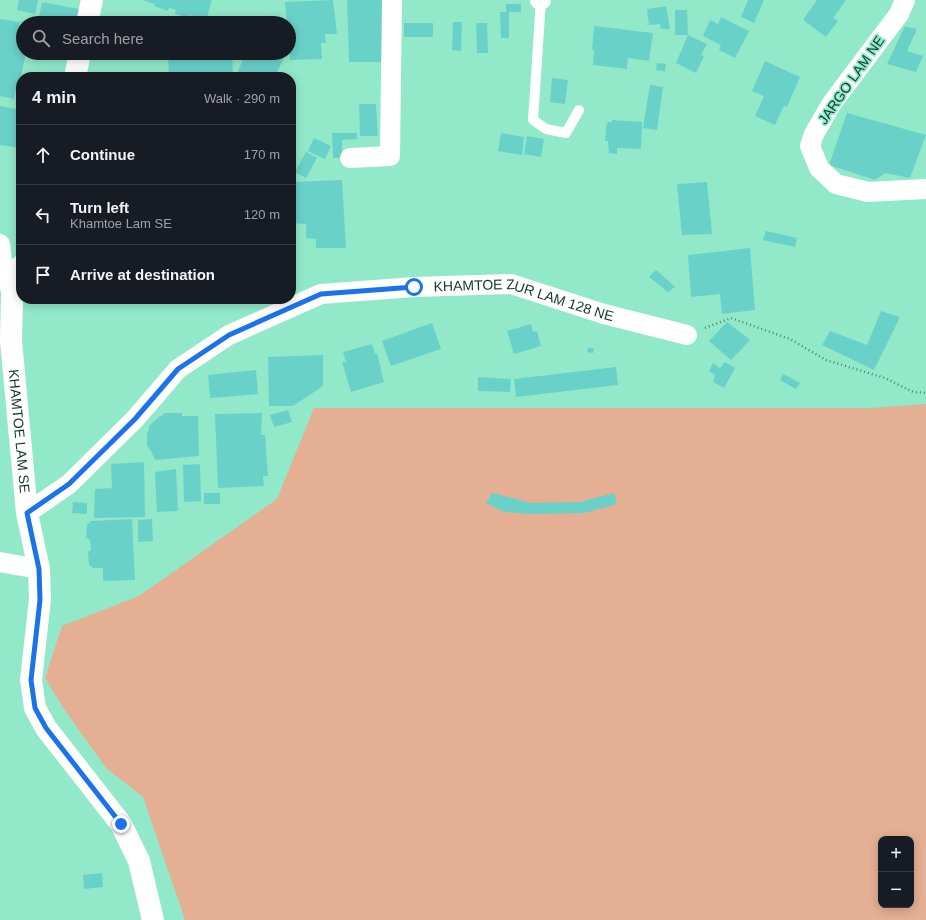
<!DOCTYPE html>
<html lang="en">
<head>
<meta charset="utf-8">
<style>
	body { margin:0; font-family:Arial,sans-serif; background:#242831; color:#f1f3f6 }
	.controls { position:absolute; right:12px; bottom:12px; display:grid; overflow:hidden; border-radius:8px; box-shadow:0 2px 10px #0003 }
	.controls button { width:36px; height:36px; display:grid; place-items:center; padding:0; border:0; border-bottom:1px solid #363941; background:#171b24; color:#f1f3f6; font:20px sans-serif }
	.stop { position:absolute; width:12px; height:12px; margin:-9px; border:3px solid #1a73e8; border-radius:50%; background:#fff }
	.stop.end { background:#1a73e8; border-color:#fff; box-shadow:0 1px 4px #0008 }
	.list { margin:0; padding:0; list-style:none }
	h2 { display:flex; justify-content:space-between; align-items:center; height:52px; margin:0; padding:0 16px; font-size:17px }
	h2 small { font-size:13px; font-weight:400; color:#9ea1a6 }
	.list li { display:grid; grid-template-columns:26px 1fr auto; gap:12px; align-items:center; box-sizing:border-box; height:60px; padding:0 16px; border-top:1px solid #363941 }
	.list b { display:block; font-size:15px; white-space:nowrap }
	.list p { margin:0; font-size:13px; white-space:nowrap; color:#9ea1a6 }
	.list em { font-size:13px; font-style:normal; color:#9ea1a6 }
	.icon { flex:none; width:22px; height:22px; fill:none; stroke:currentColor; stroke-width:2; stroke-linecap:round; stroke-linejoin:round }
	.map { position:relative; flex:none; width:926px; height:920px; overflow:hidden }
	.search { position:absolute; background:#171b24; box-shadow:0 2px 10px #0003; left:16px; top:16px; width:280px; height:44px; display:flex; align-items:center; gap:10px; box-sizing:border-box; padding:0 14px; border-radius:22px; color:#9ea1a6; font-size:15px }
	.panel { position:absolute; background:#171b24; box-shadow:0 2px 10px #0003; left:16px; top:72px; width:280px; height:232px; border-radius:16px }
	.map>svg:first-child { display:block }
	.green { fill:#e4af92; fill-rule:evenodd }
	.building { fill:#6ad1c9 }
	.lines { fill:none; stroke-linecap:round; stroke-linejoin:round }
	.path { stroke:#4b8873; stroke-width:2.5; stroke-dasharray:1 3; stroke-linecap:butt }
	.service { stroke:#fff; stroke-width:10 }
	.minor { stroke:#fff; stroke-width:20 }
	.secondary { stroke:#fff; stroke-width:22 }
	.route { stroke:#1a73e8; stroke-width:5 }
	.labels { text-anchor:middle; stroke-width:3.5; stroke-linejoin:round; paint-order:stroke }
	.street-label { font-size:14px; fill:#12382c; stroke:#91e9ca }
</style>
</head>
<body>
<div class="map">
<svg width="926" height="920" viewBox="0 0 926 920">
	<rect width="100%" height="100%" fill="#91e9ca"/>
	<path class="green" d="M 926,404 L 926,920 L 185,920 L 143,797 L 106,768 L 66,712 L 45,678 L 62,626 L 139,596 L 277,499 L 314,408 L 870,408 ZM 881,839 L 911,839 L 911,905 L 881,905 Z"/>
	<g class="building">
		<polygon points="19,0 38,0 35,14 17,10"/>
		<polygon points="142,0 212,0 206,20 190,15 189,18 175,14 176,10 169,8 168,11 154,6 155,4"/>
		<polygon points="333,0 337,34 325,34 326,43 321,43 322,59 290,60 289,23 287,23 285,2"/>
		<polygon points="347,0 385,0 388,62 349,62"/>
		<polygon points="748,0 764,0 754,23 741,17"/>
		<polygon points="817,0 846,0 833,18 838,21 826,37 803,20"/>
		<polygon points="42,2 79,9 76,23 38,23"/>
		<rect x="506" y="4" width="15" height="8"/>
		<polygon points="666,6 670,29 661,29 660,24 649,25 647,9"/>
		<polygon points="675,10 687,10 688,35 675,35"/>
		<polygon points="500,12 509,12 509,38 501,38"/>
		<polygon points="721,17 749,31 735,58 719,50 721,45 703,36 710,20 718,24"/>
		<polygon points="0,19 20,22 16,41 23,43 23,53 26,53 20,81 18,81 14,99 0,96"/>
		<polygon points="453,22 462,22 461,51 452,50"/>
		<rect x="404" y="23" width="29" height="14"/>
		<polygon points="476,23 487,23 488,53 477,53"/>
		<polygon points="594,26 653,33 649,61 628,58 627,69 593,65 594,50 592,50"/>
		<polygon points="905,26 917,29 907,51 923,56 916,72 887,64"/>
		<polygon points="688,35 707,44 701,55 704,56 696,73 676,63"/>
		<polygon points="168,53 232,53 233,74 217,75 217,77 169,77"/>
		<polygon points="246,53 286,53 275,77 250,77 238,71"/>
		<polygon points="765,61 800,77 787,107 784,106 775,125 755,116 764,96 752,91"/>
		<polygon points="657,63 666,64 665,71 656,70"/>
		<polygon points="552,78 568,80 565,104 550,102"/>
		<polygon points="650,85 663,87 657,130 643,128"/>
		<polygon points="359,104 376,104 378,136 360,136"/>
		<polygon points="0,106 21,110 21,148 0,145"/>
		<polygon points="847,113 926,135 910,178 885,173 875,180 829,165"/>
		<polygon points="612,120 642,122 641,149 617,148 617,154 609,153 608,141 605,141 606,128 607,123 608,122 612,122"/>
		<polygon points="332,133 357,133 357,139 342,140 342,158 333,158"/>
		<polygon points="501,133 524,137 522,155 498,151"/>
		<polygon points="527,136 544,139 541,157 524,154"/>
		<polygon points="314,138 331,146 325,159 308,151"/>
		<polygon points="306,152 317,158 306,178 295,172"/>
		<polygon points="342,180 346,248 316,248 316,239 306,238 306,224 294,223 293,182"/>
		<polygon points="707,182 712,234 682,235 677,184"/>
		<polygon points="766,231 797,238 795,247 763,240"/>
		<polygon points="750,248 755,310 722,314 720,294 691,297 688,255"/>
		<polygon points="656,270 675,287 668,292 649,277"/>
		<polygon points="881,311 900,317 874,370 822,345 830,331 867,345"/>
		<polygon points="727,322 750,340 731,360 709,341"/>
		<polygon points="432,323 441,349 391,366 382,341"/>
		<polygon points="531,324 533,332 537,331 541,346 514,354 507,331"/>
		<polygon points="372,344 375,354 377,353 384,382 351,392 342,362 346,362 343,352"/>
		<polygon points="589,347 594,349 593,353 587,352"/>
		<polygon points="323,355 323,386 293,406 269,406 268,357"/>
		<polygon points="725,362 735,368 724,388 713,382 715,375 709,371 713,363 720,368"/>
		<polygon points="616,367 618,385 516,397 514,379"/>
		<polygon points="256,370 258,394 210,398 208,375"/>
		<polygon points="783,374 800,383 796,389 780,380"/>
		<polygon points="478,377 511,379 510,392 478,391"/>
		<polygon points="288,410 292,422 274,427 270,415"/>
		<polygon points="165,413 182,413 182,416 198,416 199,456 155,460 150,449 147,446 147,433 149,430 149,426 160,416 162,416"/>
		<polygon points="262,413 261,435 265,435 268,476 263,476 264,486 218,488 215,414"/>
		<polygon points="144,462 145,517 94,518 95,489 112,488 111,464"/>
		<polygon points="200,464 201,501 184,502 183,465"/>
		<polygon points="176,469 178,511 157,512 155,472"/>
		<rect x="204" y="493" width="16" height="11"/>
		<polygon points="492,493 531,503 581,502 614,493 617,504 584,513 530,514 504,512 486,503"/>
		<polygon points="73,502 87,503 87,514 72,513"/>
		<polygon points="132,519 135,580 103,581 103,568 93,568 89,565 88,552 91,550 90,540 86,537 87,525 91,521"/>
		<polygon points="152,519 153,541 138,542 138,520"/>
		<polygon points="102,873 103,887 84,889 83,875"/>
	</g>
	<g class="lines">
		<polyline class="path" points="705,328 731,318 790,339 826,360 885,378 913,392 926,393"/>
		<polyline class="service" points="541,0 533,120 546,129 566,133 579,110"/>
		<g class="minor">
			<polyline points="540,0 541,0"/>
			<polyline points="905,0 899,14 832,103 814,134 810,146 819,168 836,184 868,192 926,189"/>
			<polyline points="350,158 390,156 392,0"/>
			<polyline points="0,244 2,261 12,294"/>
			<path id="s1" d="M 27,513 L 69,484 L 135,419 L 178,369 L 229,335 L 321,294 L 414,287 L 511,284 L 604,314 L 687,335"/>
			<polyline points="0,562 39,569"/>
		</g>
		<g class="secondary">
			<polyline points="87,23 92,0"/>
			<polyline points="75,77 80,53"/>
			<path id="s2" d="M 21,266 L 12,294 L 11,341 L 27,513 L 39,569 L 40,599 L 31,680 L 35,708 L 46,728 L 121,824 L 139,861 L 153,920"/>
		</g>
	</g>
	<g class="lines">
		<polyline class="route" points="121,824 46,728 35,708 31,680 40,600 39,569 27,513 69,484 135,419 178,369 229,335 321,294 414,287"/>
	</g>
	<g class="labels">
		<g class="street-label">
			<text transform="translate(851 80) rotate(-55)" y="5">JARGO LAM NE</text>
			<text dy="5" stroke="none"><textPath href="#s1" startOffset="577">KHAMTOE ZUR LAM 128 NE</textPath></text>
			<text dy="5" stroke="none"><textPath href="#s2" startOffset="167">KHAMTOE LAM SE</textPath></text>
		</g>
	</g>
</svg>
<div class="controls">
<button>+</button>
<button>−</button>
</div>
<div class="stop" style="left:414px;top:287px"></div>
<div class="stop end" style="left:121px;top:824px"></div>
<div class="search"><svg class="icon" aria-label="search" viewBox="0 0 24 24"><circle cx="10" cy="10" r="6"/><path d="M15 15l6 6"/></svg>Search here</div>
<section class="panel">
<h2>4 min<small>Walk · 290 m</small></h2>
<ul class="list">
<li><svg class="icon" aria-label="ahead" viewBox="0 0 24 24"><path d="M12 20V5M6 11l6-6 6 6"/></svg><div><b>Continue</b></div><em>170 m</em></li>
<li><svg class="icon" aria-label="left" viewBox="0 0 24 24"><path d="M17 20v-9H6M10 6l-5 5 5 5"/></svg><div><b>Turn left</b><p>Khamtoe Lam SE</p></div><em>120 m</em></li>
<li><svg class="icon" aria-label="arrive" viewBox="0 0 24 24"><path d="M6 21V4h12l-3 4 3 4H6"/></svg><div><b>Arrive at destination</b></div></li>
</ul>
</section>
</div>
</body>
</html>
